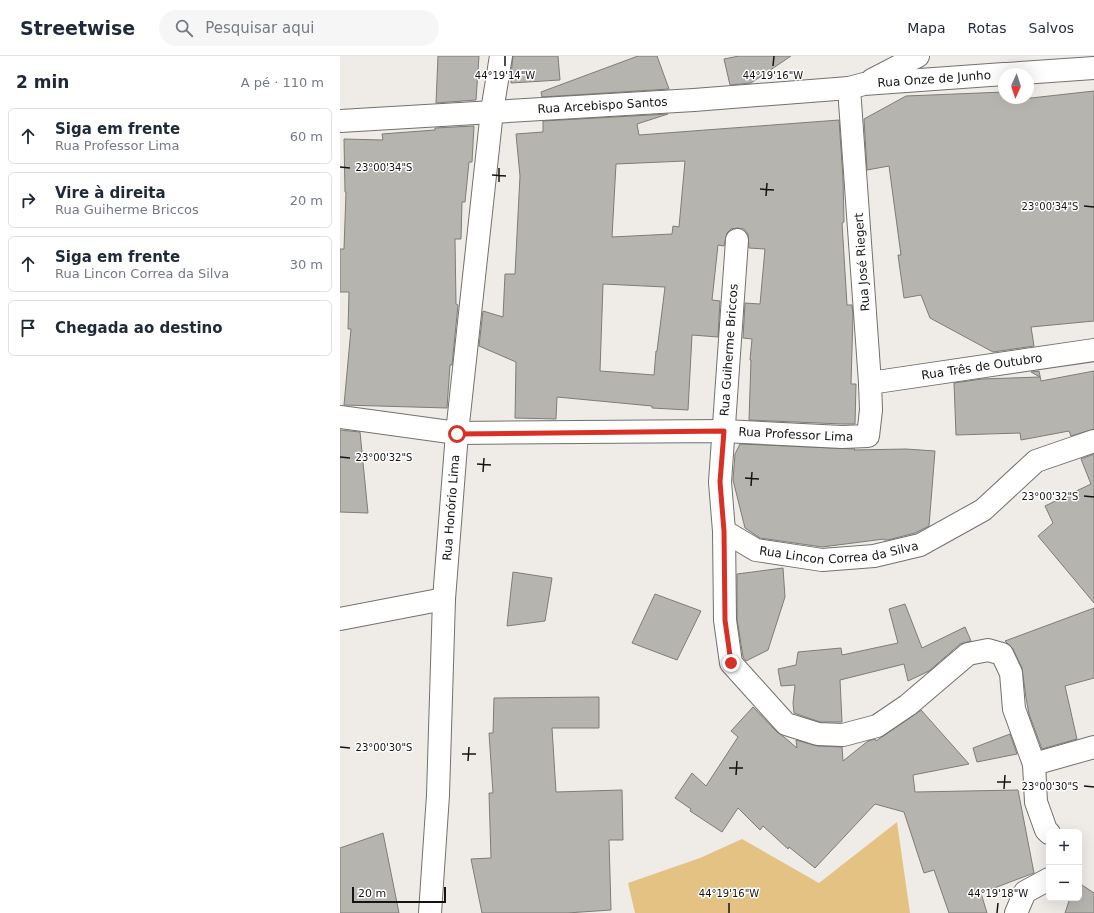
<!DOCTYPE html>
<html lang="pt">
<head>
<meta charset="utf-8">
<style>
	body { margin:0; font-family:"DejaVu Sans",sans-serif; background:#f6f6f7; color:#1f2937 }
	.controls { position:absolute; right:12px; bottom:12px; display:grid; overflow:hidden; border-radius:6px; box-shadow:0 4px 16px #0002 }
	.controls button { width:36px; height:36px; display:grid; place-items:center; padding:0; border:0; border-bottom:1px solid #e0e1e3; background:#fff; color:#1f2937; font:20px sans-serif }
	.compass { position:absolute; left:658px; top:12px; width:36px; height:36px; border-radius:50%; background:#fff; box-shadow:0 4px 16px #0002; rotate:183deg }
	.scale { position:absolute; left:12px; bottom:10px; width:94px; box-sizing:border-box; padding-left:4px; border:2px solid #151413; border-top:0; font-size:11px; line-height:14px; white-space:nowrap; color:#151413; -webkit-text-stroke:3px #fff; paint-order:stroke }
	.stop { position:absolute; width:12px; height:12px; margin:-9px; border:3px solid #d93025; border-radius:50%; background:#fff }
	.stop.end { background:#d93025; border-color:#fff; box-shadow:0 1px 4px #0008 }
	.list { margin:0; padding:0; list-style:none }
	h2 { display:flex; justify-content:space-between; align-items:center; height:52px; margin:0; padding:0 16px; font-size:17px }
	h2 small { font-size:13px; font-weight:400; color:#747a83 }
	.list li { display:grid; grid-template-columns:26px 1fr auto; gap:12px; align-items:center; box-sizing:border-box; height:56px; margin:0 8px 8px; padding:0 8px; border:1px solid #e0e1e3; border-radius:6px }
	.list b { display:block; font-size:15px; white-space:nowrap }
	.list p { margin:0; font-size:13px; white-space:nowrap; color:#747a83 }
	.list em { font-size:13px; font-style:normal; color:#747a83 }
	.icon { flex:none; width:22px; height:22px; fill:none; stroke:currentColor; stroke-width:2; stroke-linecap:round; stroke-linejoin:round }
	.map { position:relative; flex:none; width:754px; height:857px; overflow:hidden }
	header { display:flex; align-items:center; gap:24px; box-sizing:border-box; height:56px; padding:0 20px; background:#fff; border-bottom:1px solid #e0e1e3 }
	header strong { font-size:19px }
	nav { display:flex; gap:22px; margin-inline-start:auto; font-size:14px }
	.search { width:280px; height:36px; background:#f6f6f7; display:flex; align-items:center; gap:10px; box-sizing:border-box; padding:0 14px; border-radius:22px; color:#747a83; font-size:15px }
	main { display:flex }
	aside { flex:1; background:#fff }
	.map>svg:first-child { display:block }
	.green { fill:#e4c283 }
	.building { fill:#b6b4af; stroke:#7f7c78; fill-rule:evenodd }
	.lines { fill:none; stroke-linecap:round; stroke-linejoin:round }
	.street-casing { stroke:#73716c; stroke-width:24 }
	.secondary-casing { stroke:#73716c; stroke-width:24 }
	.street { stroke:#fff; stroke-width:22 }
	.secondary { stroke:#fff; stroke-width:22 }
	.route { stroke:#d93025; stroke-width:5 }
	.ticks { fill:none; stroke:#151413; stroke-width:1.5 }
	.labels { text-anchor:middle; stroke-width:3; stroke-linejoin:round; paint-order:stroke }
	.street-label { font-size:12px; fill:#151413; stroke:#fff }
	.ticks-label { font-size:10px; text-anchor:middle; fill:#151413; stroke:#fff; stroke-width:3; stroke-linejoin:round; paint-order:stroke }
</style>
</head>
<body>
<header>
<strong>Streetwise</strong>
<div class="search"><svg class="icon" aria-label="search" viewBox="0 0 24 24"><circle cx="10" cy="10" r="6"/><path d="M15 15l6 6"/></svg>Pesquisar aqui</div>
<nav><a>Mapa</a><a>Rotas</a><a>Salvos</a></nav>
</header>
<main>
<aside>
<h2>2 min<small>A pé · 110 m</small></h2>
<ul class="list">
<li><svg class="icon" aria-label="ahead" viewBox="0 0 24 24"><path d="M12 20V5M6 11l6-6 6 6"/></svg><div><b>Siga em frente</b><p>Rua Professor Lima</p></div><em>60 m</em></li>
<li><svg class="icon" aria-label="right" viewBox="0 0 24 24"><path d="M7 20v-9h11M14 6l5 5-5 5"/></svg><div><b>Vire à direita</b><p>Rua Guiherme Briccos</p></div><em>20 m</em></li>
<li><svg class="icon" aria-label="ahead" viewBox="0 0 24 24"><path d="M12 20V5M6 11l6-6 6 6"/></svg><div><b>Siga em frente</b><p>Rua Lincon Correa da Silva</p></div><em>30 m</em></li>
<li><svg class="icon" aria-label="arrive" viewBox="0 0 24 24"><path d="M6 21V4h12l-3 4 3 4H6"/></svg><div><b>Chegada ao destino</b></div></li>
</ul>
</aside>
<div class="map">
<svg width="754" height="857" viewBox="0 0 754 857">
	<rect width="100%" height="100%" fill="#efece7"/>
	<polygon class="green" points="557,766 570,857 295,857 288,827 360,802 402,783 479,827"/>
	<g class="building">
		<polygon points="98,0 139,0 136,44 96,47"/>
		<polygon points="173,0 218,0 220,24 171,27 171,19"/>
		<polygon points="298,0 317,0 329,33 202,41 201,36"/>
		<polygon points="399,0 451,0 411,27 390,29 384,3"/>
		<polygon points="754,35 754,265 691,271 694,290 653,296 590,262 581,239 564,242 558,199 561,199 549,110 527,114 524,63 566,40 664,36 664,42 691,42"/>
		<path d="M 328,58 L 297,68 L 299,79 L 499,64 L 503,122 L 504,166 L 502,167 L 507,249 L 512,249 L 513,259 L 511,328 L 516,328 L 515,368 L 502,368 L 409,364 L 411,304 L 410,304 L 412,283 L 403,282 L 405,247 L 420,248 L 425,193 L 409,192 L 408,178 L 404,173 L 397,172 L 391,173 L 387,177 L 384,190 L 378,189 L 372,244 L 380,245 L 378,281 L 352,279 L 348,354 L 312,352 L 312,350 L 217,341 L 216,363 L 175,362 L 176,306 L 139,290 L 143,255 L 163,261 L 165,218 L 175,218 L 180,120 L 176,78 L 203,76 L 203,65 ZM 345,105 L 339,171 L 333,170 L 332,178 L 272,181 L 276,108 ZM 263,228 L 325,231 L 317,295 L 316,295 L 314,319 L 260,315 Z"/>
		<polygon points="134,70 132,106 129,106 125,146 122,146 121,183 115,183 116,248 118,249 112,309 110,309 107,352 4,349 11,273 8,273 9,236 0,236 0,193 4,193 6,136 5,136 4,83 43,84 42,78 95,74 95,72"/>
		<polygon points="699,315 701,325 754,315 754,373 731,380 729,375 681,384 680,377 616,379 614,327 642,323 700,321 691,316"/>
		<polygon points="0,374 20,376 28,457 0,456"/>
		<polygon points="400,388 515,393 514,394 566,393 595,395 589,470 575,477 548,484 544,484 544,483 482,491 420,482 405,472 393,424 395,398"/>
		<polygon points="754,398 754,547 698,480 713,467 705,450 751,428 741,403"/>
		<polygon points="443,512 445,541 428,594 406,605 403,601 397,563 397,518"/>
		<polygon points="173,516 212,522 205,565 167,570"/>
		<polygon points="315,538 361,555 337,604 292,587"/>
		<polygon points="565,548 582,592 625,571 631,585 620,588 589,615 568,625 564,608 500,624 502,666 480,666 454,657 453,647 455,629 441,630 438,613 456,609 458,596 501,592 502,599 558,587 549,553"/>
		<polygon points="754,552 754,622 725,630 737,683 702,693 689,658 686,642 682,612 673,593 665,585"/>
		<polygon points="259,641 259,672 212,672 216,736 282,734 283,784 269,784 271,854 227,857 142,857 131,803 151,802 149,737 153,737 149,677 153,677 154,642"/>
		<polygon points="413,651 437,676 444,681 457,692 456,684 477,690 502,691 503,705 528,685 535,683 536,685 581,654 629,708 573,719 575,736 678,734 694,817 641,837 647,857 609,857 594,814 584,817 564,756 535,748 475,812 449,791 448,793 423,770 420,774 398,752 382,776 350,755 351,753 335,742 352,717 366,730 398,681 391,675"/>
		<polygon points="670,678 677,698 637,706 633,692"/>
		<polygon points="43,777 59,857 0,857 0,792"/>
		<polygon points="739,827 754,837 754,857 725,857 730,842 739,842"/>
	</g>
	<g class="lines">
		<g class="street-casing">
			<g id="street">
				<polyline points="667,18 754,12"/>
				<polyline points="532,24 578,0"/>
				<path id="s1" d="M 0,65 L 354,44 L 509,32 L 524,28 L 664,18"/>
				<polyline points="397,184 380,426 384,475 385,564 391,607 446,668 478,678 503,679 537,670 568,649 628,598 648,594 662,598 671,617 674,653 694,708 754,691"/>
				<path id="s2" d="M 530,327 L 754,294"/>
				<path id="s3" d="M 0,361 L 117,377 L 384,375 L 502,381 L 528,380 L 531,354 L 530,327 L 509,32"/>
				<path id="s4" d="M 384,475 L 416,494 L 482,504 L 534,500 L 580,489 L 643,454 L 696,405 L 754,385"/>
				<polyline points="0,563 104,543"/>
				<polyline points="694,708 696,746 706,774 709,777"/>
				<polyline points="676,857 685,836 709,823"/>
			</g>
		</g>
		<g class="secondary-casing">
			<g id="secondary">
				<path id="s5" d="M 90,857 L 98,739 L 104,543 L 117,377 L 152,55 L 161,0"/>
			</g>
		</g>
		<use href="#street" class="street"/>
		<use href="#secondary" class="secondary"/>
	</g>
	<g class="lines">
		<polyline class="route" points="117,378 384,375 380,426 384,475 385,564 391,607"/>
	</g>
	<path class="ticks" d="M 165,10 L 165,0M 433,10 L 434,0M 0,111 L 10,112M 152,119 L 166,120M 159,126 L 159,112M 420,133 L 434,134M 426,140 L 427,127M 744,150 L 754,151M 0,401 L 10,402M 137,408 L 151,409M 143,416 L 144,402M 405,422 L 419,423M 411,430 L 412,416M 744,440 L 754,441M 0,691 L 10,692M 122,698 L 136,698M 128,705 L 129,691M 389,712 L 403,712M 396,719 L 397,705M 657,726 L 671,726M 744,730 L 754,731M 664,733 L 665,719M 389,857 L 389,847M 657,857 L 658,847"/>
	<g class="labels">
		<g class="street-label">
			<text dy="4" stroke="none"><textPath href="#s1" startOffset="596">Rua Onze de Junho</textPath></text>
			<text dy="4" stroke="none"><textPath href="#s1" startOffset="263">Rua Arcebispo Santos</textPath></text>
			<text transform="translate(522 206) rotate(-94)" y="4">Rua José Riegert</text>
			<text transform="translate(389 294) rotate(-86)" y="4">Rua Guiherme Briccos</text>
			<text dy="4" stroke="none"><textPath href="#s2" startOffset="113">Rua Três de Outubro</textPath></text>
			<text dy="4" stroke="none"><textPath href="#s3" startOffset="457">Rua Professor Lima</textPath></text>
			<text dy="4" stroke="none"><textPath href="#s5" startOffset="406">Rua Honório Lima</textPath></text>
			<text dy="4" stroke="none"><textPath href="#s4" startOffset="121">Rua Lincon Correa da Silva</textPath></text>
		</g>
	</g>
	<g class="ticks-label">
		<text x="165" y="23">44°19'14"W</text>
		<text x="433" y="23">44°19'16"W</text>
		<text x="44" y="115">23°00'34"S</text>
		<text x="710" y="154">23°00'34"S</text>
		<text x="44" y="405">23°00'32"S</text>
		<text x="710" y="444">23°00'32"S</text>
		<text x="44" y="695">23°00'30"S</text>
		<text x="710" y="734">23°00'30"S</text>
		<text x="389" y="841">44°19'16"W</text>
		<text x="658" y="841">44°19'18"W</text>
	</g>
</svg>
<div class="controls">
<button>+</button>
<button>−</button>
</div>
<svg class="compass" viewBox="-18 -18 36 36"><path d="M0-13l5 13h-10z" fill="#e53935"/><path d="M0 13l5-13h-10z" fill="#747a83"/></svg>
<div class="scale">20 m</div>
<div class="stop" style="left:117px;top:378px"></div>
<div class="stop end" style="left:391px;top:607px"></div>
</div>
</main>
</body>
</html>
